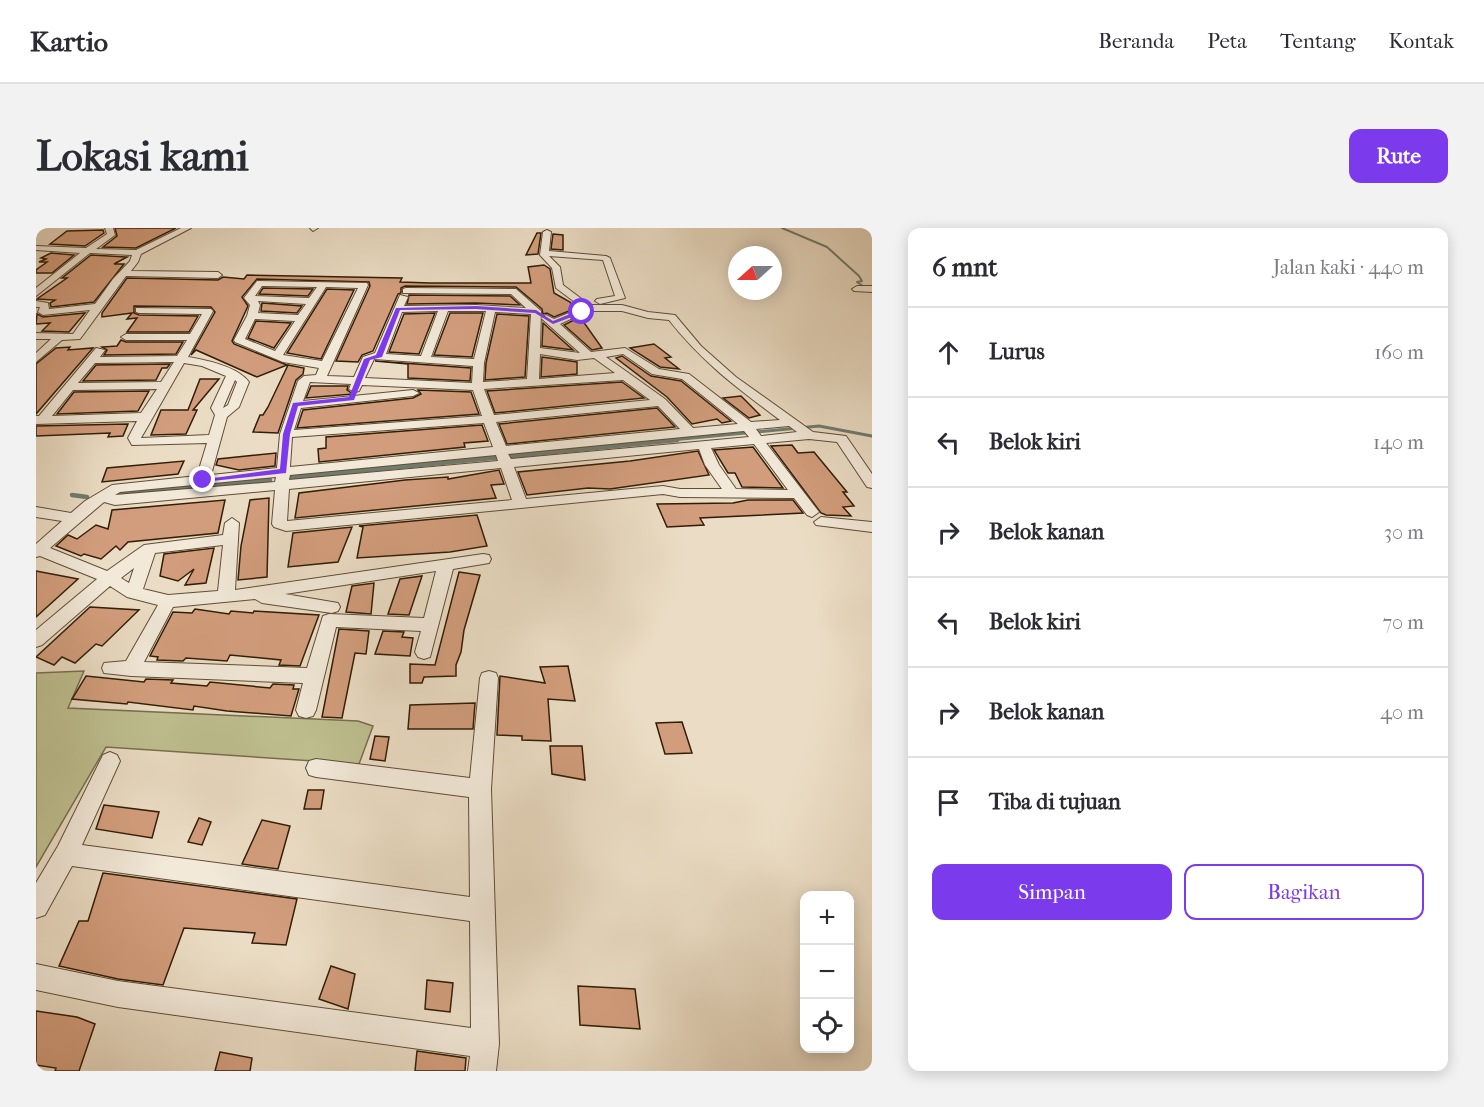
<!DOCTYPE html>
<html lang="id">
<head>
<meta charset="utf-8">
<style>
	body { margin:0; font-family:"IM FELL French Canon",serif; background:#f2f2f3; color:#2b2b33 }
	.controls { position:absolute; right:18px; bottom:18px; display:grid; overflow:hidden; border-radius:12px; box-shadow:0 3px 15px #0003 }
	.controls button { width:54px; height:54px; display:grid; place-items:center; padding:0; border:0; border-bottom:2px solid #e1e1e2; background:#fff; color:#2b2b33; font:30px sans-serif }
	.compass { position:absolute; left:692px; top:18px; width:54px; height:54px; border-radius:50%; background:#fff; box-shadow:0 3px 15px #0003; rotate:249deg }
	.stop { position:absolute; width:18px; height:18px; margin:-14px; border:4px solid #7c3aed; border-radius:50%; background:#fff }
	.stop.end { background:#7c3aed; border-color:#fff; box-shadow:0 2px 6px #0008 }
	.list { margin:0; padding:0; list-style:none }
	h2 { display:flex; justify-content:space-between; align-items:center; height:78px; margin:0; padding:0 24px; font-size:26px }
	h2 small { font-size:20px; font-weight:400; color:#7c7c81 }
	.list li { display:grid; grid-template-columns:39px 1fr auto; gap:18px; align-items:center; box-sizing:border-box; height:90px; padding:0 24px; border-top:2px solid #e1e1e2 }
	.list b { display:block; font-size:22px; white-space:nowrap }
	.list em { font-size:20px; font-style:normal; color:#7c7c81 }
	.actions { display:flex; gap:12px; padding:18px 24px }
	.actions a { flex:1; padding:14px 0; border:2px solid #7c3aed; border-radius:12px; text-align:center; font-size:21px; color:#7c3aed }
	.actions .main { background:#7c3aed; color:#fff }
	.icon { flex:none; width:33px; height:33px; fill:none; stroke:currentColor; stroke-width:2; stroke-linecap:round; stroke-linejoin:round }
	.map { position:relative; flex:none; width:836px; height:843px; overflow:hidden; border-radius:12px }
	header { display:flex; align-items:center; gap:36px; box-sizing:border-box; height:84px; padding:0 30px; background:#fff; border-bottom:2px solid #e1e1e2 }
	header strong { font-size:28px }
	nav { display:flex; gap:33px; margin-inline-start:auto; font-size:21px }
	.intro { display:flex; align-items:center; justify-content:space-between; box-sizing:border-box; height:144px; padding:0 36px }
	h1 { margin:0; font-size:42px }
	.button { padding:15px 27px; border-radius:12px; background:#7c3aed; color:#fff; font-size:21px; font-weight:700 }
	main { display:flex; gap:36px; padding:0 36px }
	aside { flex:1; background:#fff; border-radius:12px; box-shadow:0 3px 15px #0003 }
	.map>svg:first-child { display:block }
	.green { fill:#bebf90; stroke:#786e4b; stroke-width:1.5 }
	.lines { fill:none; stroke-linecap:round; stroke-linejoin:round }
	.stream-far2 { stroke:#6f7c70; stroke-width:2 }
	.stream-far1 { stroke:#6f7c70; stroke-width:3 }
	.stream { stroke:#6f7c70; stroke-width:4.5 }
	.building { fill:#d29d7c; stroke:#321d06; stroke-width:1.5 }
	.minor-casing { stroke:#604d36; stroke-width:2 }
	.minor { fill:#f2e9d9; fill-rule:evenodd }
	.route { fill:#7c3aed }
</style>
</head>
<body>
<header>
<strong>Kartio</strong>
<nav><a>Beranda</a><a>Peta</a><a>Tentang</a><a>Kontak</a></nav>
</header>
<div class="intro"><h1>Lokasi kami</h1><a class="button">Rute</a></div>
<main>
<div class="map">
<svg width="836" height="843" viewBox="0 0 836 843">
	<rect width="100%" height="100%" fill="#ebddc5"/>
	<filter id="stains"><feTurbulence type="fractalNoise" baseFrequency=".00333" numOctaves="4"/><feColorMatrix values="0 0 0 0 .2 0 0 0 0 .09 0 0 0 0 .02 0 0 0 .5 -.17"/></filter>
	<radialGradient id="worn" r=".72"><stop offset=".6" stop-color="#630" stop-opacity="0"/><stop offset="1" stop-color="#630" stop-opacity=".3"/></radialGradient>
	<polygon class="green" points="48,443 32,480 322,493 337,498 323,536 70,519 0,639 0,445"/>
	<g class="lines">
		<polyline class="stream-far2" points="746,0 791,19 823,48 826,53 821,54 836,64"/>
		<polyline class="stream-far1" points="625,213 783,198 836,208"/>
		<g class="stream">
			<polyline points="250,250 641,212"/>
			<polyline points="77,266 234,252"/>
			<polyline points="36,267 51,269"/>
		</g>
	</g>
	<g class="building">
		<polygon points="79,0 140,0 100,20 67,19 81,8"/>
		<polygon points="67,2 68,5 49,18 14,16 31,3"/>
		<polygon points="501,5 505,5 502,26 490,27"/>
		<polygon points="517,6 527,7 527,22 515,21"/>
		<polygon points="15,25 38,27 16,45 0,45 0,42 11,34 3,34 10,31 5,30"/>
		<polygon points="55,27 91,29 78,36 88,36 58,74 15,79 14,75 19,72 1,71 31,50 26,50"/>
		<polygon points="508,37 514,41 518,65 534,74 538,81 518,89 511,85 507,86 506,81 480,59 369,58 365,60 365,65 362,66 337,123 326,127 322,134 300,133 334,58 333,54 221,51 206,69 212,78 196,113 198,116 251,137 221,149 160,122 155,127 179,84 175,79 98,78 98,85 103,87 162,88 153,104 91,104 101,90 91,91 96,85 66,89 66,85 91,50 182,52 187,49 208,51 211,47 366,50 364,54 394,55 495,55 492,39"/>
		<polygon points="227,60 277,61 272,68 223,66"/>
		<polygon points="291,61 318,62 285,131 251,125"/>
		<polygon points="373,67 474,68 484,77 440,75 371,76"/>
		<polygon points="226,75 266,78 261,85 225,83"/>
		<polygon points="49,85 33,104 6,103 14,95 0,96 1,86 7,89"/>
		<polygon points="399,85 383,126 353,124 368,86"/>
		<polygon points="414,85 447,85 436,129 398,127"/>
		<polygon points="461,86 493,88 489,149 449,152 450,135"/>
		<polygon points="544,89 566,120 556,122 528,97"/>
		<polygon points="220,93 255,95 238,120 212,110"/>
		<polygon points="507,95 537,122 506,118"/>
		<polygon points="85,112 90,114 147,114 140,126 68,127 71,122 66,119 81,118"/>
		<polygon points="618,116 635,129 629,130 643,141 624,139 594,120"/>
		<polygon points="34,119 32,122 57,120 0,186 0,136 20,120"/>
		<polygon points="586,128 615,148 645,153 695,193 686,195 681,191 656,196 631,169 580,130"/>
		<polygon points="506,129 541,134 541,146 505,149"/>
		<polygon points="339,133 435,140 434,153 372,150 372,136"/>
		<polygon points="134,136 131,140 126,140 120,152 47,153 60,137"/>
		<polygon points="252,137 268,140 267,146 260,152 242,205 217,204 224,187 227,187 232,179"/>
		<polygon points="164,151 183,151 157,182 161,182 150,206 115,207 125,182 152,182"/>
		<polygon points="586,154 608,170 459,185 451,163"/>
		<polygon points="275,158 312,158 311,162 317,166 270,170"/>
		<polygon points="382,162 435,164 443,186 261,200 267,182 377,170 385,166"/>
		<polygon points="113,163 102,183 21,186 38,164"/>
		<polygon points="705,168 724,187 713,190 687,170"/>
		<polygon points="621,180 639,199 471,216 463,196"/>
		<polygon points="92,196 87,208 72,209 74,205 0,208 0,198"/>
		<polygon points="446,197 452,213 428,215 429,219 283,234 282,221 290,220 290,209"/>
		<polygon points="756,217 762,225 778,224 811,264 807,264 818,278 807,279 815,288 790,287 785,285 735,218"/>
		<polygon points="717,219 747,260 706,259 699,245 692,245 678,222"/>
		<polygon points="662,223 673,247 574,261 552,260 491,267 482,244 594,233"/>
		<polygon points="240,225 239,238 203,242 180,237 182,231"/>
		<polygon points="148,233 142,246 66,254 71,240"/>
		<polygon points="463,242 468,256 455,257 460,270 259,290 263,265 369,252 412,249 412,251"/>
		<polygon points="233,270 231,349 202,352 205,318 214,272"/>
		<polygon points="189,272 182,305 92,314 84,322 80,318 65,331 48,326 45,328 20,318 32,307 41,311 60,297 72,301 76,282"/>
		<polygon points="712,272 757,272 767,285 664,290 668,297 631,299 621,276 697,275"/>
		<polygon points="441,287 451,318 414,324 321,330 327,299 323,298"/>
		<polygon points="316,299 302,334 252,339 257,305"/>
		<polygon points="178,320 170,355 149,357 158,341 142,353 124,348 128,326"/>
		<polygon points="0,343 42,351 0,389"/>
		<polygon points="423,344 444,347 428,402 425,424 420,437 420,448 388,449 386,455 374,455 374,436 399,437"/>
		<polygon points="386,348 373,387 352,386 364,351"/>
		<polygon points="338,355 335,386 310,384 316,358"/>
		<polygon points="54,379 103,382 66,418 60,416 39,435 26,429 18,437 0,429"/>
		<polygon points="159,381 193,386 195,383 217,385 218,383 283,387 264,438 243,437 245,432 194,427 191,433 150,430 147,433 121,432 122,429 114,428 137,384 156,385"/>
		<polygon points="303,401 333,403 330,426 319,425 306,490 286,489"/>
		<polygon points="347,403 368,404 366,409 377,410 374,428 339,426"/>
		<polygon points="532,438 539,473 512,471 515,513 486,512 486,508 461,507 464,448 509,455 504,439"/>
		<polygon points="50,448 108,454 110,451 137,452 135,455 171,458 174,454 234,460 237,456 258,457 257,461 263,461 255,488 191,483 158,478 157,482 92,474 91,476 36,471"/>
		<polygon points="439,475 437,501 372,501 374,477"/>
		<polygon points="646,494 656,525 629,526 620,495"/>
		<polygon points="339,508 353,509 349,533 334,531"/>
		<polygon points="514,518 546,518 549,552 516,546"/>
		<polygon points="272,562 288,562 285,581 268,581"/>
		<polygon points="68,577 123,584 116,610 60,601"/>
		<polygon points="163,590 175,594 166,617 152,614"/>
		<polygon points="226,592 254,598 242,641 206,636"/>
		<polygon points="67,645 261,671 250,717 216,715 219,705 148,700 127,757 82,751 23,738 43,693 52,693"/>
		<polygon points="295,738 319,746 312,781 283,771"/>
		<polygon points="391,752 417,755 414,784 389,781"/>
		<polygon points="542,758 599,761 604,801 544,797"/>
		<polygon points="0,783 41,789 59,796 43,843 19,843 20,840 0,837"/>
		<polygon points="381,823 430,830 429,843 379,843"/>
		<polygon points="184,824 216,830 214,843 179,843"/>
	</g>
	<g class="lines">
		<g class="minor-casing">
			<g id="minor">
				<polygon points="69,0 77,0 79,7 60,21 100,22 145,0 155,0 105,26 102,34 95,43 182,44 186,47 182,50 90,48 44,111 26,112 0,134 0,125 15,111 0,111 0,105 37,106 54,82 7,87 2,84 4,79 0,79 0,73 12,75 13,81 59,76 77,51 94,33 96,27 54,25 0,68 0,60 44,25 0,22 0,18 50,20 71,6"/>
				<polygon points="274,0 282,0 277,3"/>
				<path d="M 511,2 L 515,4 L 513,23 L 570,28 L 574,30 L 589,70 L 564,76 L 559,73 L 561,71 L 579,68 L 567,32 L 513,28 L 524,39 L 527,57 L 547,72 L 550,77 L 586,77 L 612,84 L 639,87 L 665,118 L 700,149 L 777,204 L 810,208 L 836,246 L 836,260 L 831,259 L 801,214 L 773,211 L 730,215 L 783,284 L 776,289 L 771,287 L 758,270 L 644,269 L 627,266 L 250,303 L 238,299 L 236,296 L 239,262 L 79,277 L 68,274 L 14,320 L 71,343 L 108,317 L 187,307 L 189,295 L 196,290 L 203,295 L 199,362 L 447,326 L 453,327 L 455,331 L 453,335 L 417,341 L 394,429 L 388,431 L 382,429 L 379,424 L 385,403 L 300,399 L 280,482 L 277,488 L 270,490 L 263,488 L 260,482 L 267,455 L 95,448 L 68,445 L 66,440 L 68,435 L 90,433 L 122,377 L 91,369 L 74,358 L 6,417 L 0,419 L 0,402 L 61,351 L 4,328 L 0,329 L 0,316 L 26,293 L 0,289 L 0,279 L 35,285 L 49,273 L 76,257 L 161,248 L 171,215 L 96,217 L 92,210 L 101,193 L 0,196 L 0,188 L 3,188 L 60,120 L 69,122 L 64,129 L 141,128 L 151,112 L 90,112 L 85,109 L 90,106 L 154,106 L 166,86 L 103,85 L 100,84 L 100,80 L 175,81 L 177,83 L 152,129 C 170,132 201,138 213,154 L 203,179 L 191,189 L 175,247 L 241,240 L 244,206 L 262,153 L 268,148 L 280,147 L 283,140 L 247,134 L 199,114 L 198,112 L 211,88 L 214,77 L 208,70 L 221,53 L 331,55 L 332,57 L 291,148 L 318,149 L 327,129 L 339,125 L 364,67 L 372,69 L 368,78 L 440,77 L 490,80 L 475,66 L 367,65 L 367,61 L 370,60 L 480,61 L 505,83 L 504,120 L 544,125 L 505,90 L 510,87 L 518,91 L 543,81 L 540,75 L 520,60 L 516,40 L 504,27 L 507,4 ZM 226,58 L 281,59 L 273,70 L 219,68 ZM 290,59 L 322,60 L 286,133 L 247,127 ZM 222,73 L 270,76 L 262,87 L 222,85 L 224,77 ZM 402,83 L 385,128 L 350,126 L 366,84 ZM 412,83 L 450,83 L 438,131 L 395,129 ZM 552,83 L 586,83 L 612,90 L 633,92 C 667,135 700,159 744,192 L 715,194 L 653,146 L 623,141 L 589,120 L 555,124 L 524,96 ZM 459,84 L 495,86 L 491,151 L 447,154 L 448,135 ZM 219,91 L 259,93 L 239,123 L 209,111 ZM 504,126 L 541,132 L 558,130 L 579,145 L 503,151 ZM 587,126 L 616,146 L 646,151 L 702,196 L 657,200 L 629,171 L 570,129 ZM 338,131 L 437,138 L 436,155 L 329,150 ZM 138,134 L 125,154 L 42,155 L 59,135 ZM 148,135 L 166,138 L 190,148 L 175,180 L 179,187 L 173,207 L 105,210 ZM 199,152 L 201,154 L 192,177 L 187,180 ZM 587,152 L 614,172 L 458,187 L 448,161 ZM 274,154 L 315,156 L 313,161 L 319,164 L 323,163 L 326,157 L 437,162 L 446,188 L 258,202 L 265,180 L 377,168 L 383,165 L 377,162 L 267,173 ZM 121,161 L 105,185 L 16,188 L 37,162 ZM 622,178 L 644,201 L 470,218 L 460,194 ZM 448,195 L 457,219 L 254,239 L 256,209 ZM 753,198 L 761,204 L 725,208 L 720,201 ZM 708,203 L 713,209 L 475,231 L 472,226 ZM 718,216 L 752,262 L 700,261 L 683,237 L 675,220 ZM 663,221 L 669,237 L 686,261 L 644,261 L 627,258 L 490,271 L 478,239 ZM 460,227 L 462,233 L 253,252 L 254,247 ZM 465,240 L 476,272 L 251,293 L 253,261 ZM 240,249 L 239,254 L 79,267 L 84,264 ZM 187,317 L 182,363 L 132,367 L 107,361 L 119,325 ZM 98,340 L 93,355 L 85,350 ZM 400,343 L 388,390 L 293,386 L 287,388 L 271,440 L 108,434 L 137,379 L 219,371 L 226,375 L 296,385 L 302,383 L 304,379 L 302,375 L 249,366 Z"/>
				<polygon points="821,58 836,58 836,64 818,63 816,61"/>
				<polygon points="785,289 836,294 836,304 780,297 778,294"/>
				<polygon points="453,443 460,445 462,450 455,561 463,816 460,843 432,843 434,828 82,779 0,762 0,736 82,753 435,800 434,693 36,638 9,687 0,690 0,655 22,618 67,527 74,524 81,527 84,533 46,617 434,669 433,569 280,549 273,547 270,540 273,533 280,531 434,550 444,450 446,445"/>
			</g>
		</g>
		<use href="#minor" class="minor"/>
	</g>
	<polygon class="route" points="440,78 500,82 517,93 544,82 549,84 517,96 499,85 440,81 364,82 346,129 334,132 318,172 262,178 254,206 250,245 167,254 163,252 244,241 247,206 257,175 313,169 328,131 340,127 360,80"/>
	<rect width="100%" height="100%" filter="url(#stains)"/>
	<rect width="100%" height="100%" fill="url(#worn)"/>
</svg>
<div class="controls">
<button>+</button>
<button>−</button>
<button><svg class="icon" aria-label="locate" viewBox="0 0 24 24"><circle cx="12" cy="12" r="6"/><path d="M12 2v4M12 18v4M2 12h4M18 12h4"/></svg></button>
</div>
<svg class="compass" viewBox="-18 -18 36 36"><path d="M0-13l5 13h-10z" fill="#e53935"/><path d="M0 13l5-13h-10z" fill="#7c7c81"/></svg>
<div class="stop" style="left:546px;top:84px"></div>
<div class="stop end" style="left:167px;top:252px"></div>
</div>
<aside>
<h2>6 mnt<small>Jalan kaki · 440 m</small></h2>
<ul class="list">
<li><svg class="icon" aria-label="ahead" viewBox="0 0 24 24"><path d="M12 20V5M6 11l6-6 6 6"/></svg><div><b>Lurus</b></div><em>160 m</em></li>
<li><svg class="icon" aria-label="left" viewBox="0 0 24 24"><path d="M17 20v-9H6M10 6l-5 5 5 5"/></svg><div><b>Belok kiri</b></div><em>140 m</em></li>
<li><svg class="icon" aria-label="right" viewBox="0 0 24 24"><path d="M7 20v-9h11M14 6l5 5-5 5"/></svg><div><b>Belok kanan</b></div><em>30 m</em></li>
<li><svg class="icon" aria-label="left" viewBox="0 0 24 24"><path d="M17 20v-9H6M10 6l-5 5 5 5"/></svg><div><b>Belok kiri</b></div><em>70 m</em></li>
<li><svg class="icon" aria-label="right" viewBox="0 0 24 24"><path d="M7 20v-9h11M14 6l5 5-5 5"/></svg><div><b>Belok kanan</b></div><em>40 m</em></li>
<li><svg class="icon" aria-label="arrive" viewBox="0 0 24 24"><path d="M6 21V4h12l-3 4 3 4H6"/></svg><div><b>Tiba di tujuan</b></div></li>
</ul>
<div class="actions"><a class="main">Simpan</a><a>Bagikan</a></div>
</aside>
</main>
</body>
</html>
